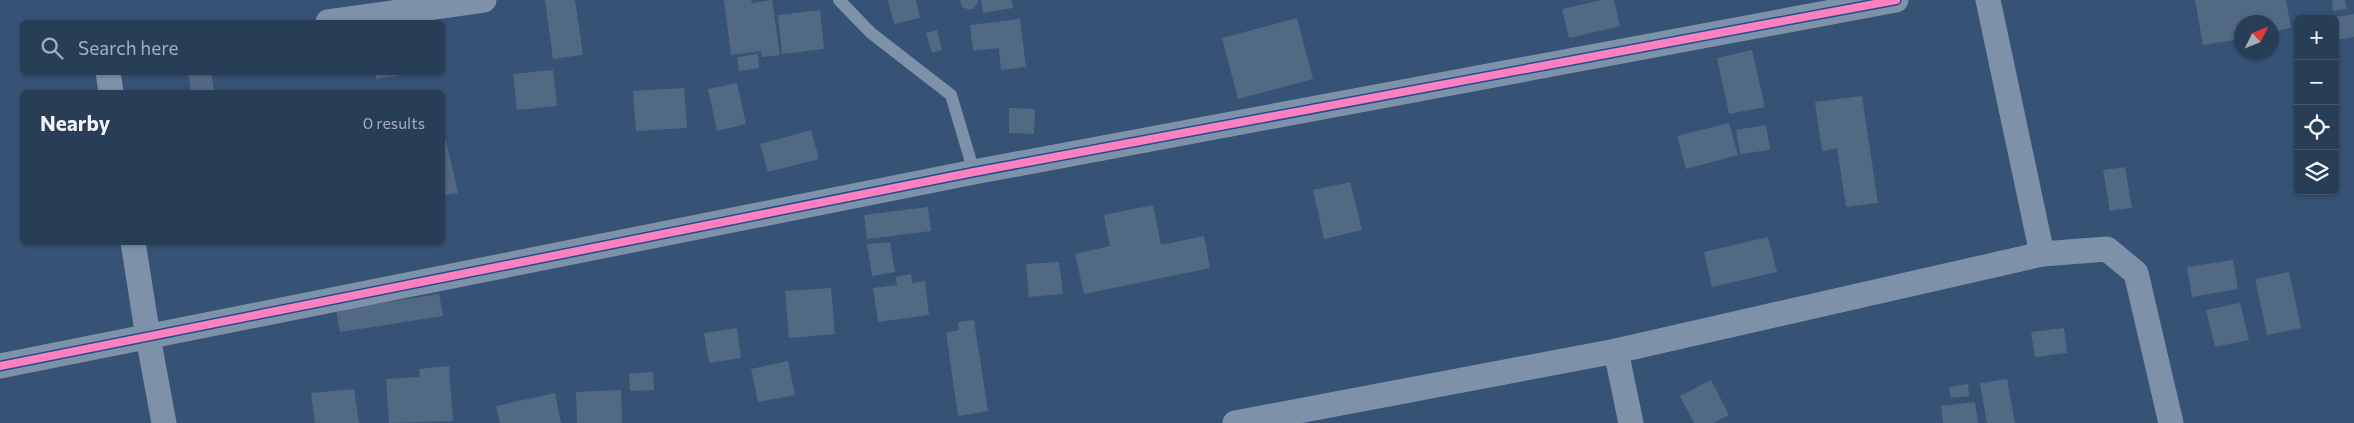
<!DOCTYPE html>
<html lang="en">
<head>
<meta charset="utf-8">
<style>
	body { margin:0; font-family:Commissioner,sans-serif; background:#344961; color:#f1f3f6 }
	.controls { position:absolute; right:15px; top:15px; display:grid; overflow:hidden; border-radius:8px; box-shadow:0 1px 4px #0004 }
	.controls button { width:45px; height:45px; display:grid; place-items:center; padding:0; border:0; border-bottom:1px solid #44576d; background:#283e57; color:#f1f3f6; font:25px sans-serif }
	.compass { position:absolute; left:2234px; top:15px; width:45px; height:45px; border-radius:50%; background:#283e57; box-shadow:0 1px 4px #0004; rotate:47deg }
	.list { margin:0; padding:0; list-style:none }
	h2 { display:flex; justify-content:space-between; align-items:center; height:65px; margin:0; padding:0 20px; font-size:21px }
	h2 small { font-size:16px; font-weight:400; color:#a5aeba }
	.icon { flex:none; width:28px; height:28px; fill:none; stroke:currentColor; stroke-width:2; stroke-linecap:round; stroke-linejoin:round }
	.map { position:relative; flex:none; width:2354px; height:423px; overflow:hidden }
	.search { position:absolute; background:#283e57; box-shadow:0 1px 4px #0004; left:20px; top:20px; width:425px; height:55px; display:flex; align-items:center; gap:12px; box-sizing:border-box; padding:0 18px; border-radius:8px; color:#a5aeba; font-size:19px }
	.panel { position:absolute; background:#283e57; box-shadow:0 1px 4px #0004; left:20px; top:90px; width:425px; height:155px; border-radius:8px }
	.map>svg:first-child { display:block }
	.building { fill:#526984 }
	.lines { fill:none; stroke-linecap:round; stroke-linejoin:round }
	.service { stroke:#7d92a8; stroke-width:12 }
	.minor { stroke:#7d92a8; stroke-width:25 }
	.cycleway-casing { stroke:#1b4f8f; stroke-width:11 }
	.cycleway { stroke:#ff80c0; stroke-width:8 }
</style>
</head>
<body>
<div class="map">
<svg width="2354" height="423" viewBox="0 0 2354 423">
	<rect width="100%" height="100%" fill="#365274"/>
	<g class="building">
		<polygon points="545,0 575,0 583,55 553,59"/>
		<polygon points="724,0 751,0 752,3 772,0 780,55 762,57 761,51 731,55"/>
		<polygon points="888,0 916,0 920,18 894,24"/>
		<polygon points="960,0 978,0 977,5 973,9 967,9 962,7"/>
		<polygon points="981,0 1012,0 1013,8 983,13"/>
		<polygon points="1602,0 1614,0 1620,26 1569,38 1562,9"/>
		<polygon points="2195,0 2286,0 2291,28 2275,31 2272,22 2242,22 2242,39 2203,45"/>
		<polygon points="2332,0 2345,0 2347,9 2333,11"/>
		<polygon points="820,10 824,49 782,54 778,15"/>
		<polygon points="2354,14 2354,37 2335,40 2335,19 2329,18"/>
		<polygon points="1297,18 1313,79 1238,99 1222,38"/>
		<polygon points="1020,19 1026,67 1001,70 999,48 973,51 970,25"/>
		<polygon points="937,30 942,50 932,53 926,33"/>
		<polygon points="1752,50 1765,107 1729,114 1717,58"/>
		<polygon points="758,54 759,68 739,71 737,57"/>
		<polygon points="553,70 557,106 517,110 513,74"/>
		<polygon points="188,72 211,72 214,90 191,92"/>
		<polygon points="375,72 410,72 410,74 376,79"/>
		<polygon points="737,83 746,124 717,131 708,89"/>
		<polygon points="684,88 687,128 636,131 633,91"/>
		<polygon points="1862,96 1878,203 1846,207 1837,148 1822,151 1815,102"/>
		<polygon points="1009,108 1035,109 1034,134 1009,133"/>
		<polygon points="1729,123 1738,155 1686,169 1677,136"/>
		<polygon points="1766,125 1770,150 1740,154 1736,130"/>
		<polygon points="811,130 819,159 768,172 760,144"/>
		<polygon points="446,141 458,193 442,196 442,142"/>
		<polygon points="2125,167 2132,208 2110,211 2103,170"/>
		<polygon points="1350,182 1362,230 1324,239 1313,190"/>
		<polygon points="1153,205 1161,245 1204,236 1210,268 1084,294 1075,254 1110,246 1104,215"/>
		<polygon points="928,207 931,231 867,239 864,215"/>
		<polygon points="1768,237 1777,272 1712,287 1704,252"/>
		<polygon points="890,242 895,272 872,276 867,244"/>
		<polygon points="2233,260 2238,289 2192,297 2187,267"/>
		<polygon points="1059,262 1063,294 1029,297 1026,264"/>
		<polygon points="2289,272 2301,328 2267,335 2255,279"/>
		<polygon points="911,274 912,283 925,281 929,315 878,322 873,288 897,285 896,277"/>
		<polygon points="831,288 835,334 789,338 785,291"/>
		<polygon points="439,294 443,316 340,332 336,310"/>
		<polygon points="2240,303 2249,340 2215,347 2206,310"/>
		<polygon points="974,320 988,411 958,416 946,333 959,330 958,322"/>
		<polygon points="737,328 741,358 709,363 704,333"/>
		<polygon points="2064,328 2067,353 2035,357 2031,332"/>
		<polygon points="788,361 795,395 758,402 751,369"/>
		<polygon points="449,366 453,421 389,423 386,379 420,377 419,369"/>
		<polygon points="653,372 654,390 630,391 629,374"/>
		<polygon points="2007,379 2015,423 1987,423 1980,383"/>
		<polygon points="1711,380 1729,415 1713,423 1694,423 1680,396"/>
		<polygon points="1968,384 1969,396 1951,398 1949,387"/>
		<polygon points="354,389 359,423 315,423 311,393"/>
		<polygon points="621,390 622,423 577,423 576,392"/>
		<polygon points="555,393 561,423 500,423 496,406"/>
		<polygon points="1975,402 1978,423 1943,423 1941,406"/>
	</g>
	<g class="lines">
		<polyline class="service" points="839,0 871,33 951,95 974,172"/>
		<g class="minor">
			<polyline points="1988,0 2042,254 2107,249 2136,273 2171,423"/>
			<polyline points="328,22 484,0"/>
			<polyline points="108,72 111,92"/>
			<polyline points="133,242 148,337 164,423"/>
			<polyline points="1616,351 1631,423"/>
			<polyline points="0,366 974,172 1896,0"/>
			<polyline points="1235,423 1616,351 2042,254"/>
		</g>
		<g class="cycleway-casing">
			<polyline id="cycleway" points="0,366 974,172 1896,0"/>
		</g>
		<use href="#cycleway" class="cycleway"/>
	</g>
</svg>
<div class="controls">
<button>+</button>
<button>−</button>
<button><svg class="icon" aria-label="locate" viewBox="0 0 24 24"><circle cx="12" cy="12" r="6"/><path d="M12 2v4M12 18v4M2 12h4M18 12h4"/></svg></button>
<button><svg class="icon" aria-label="layers" viewBox="0 0 24 24"><path d="M12 4l9 5-9 5-9-5zM3 14l9 5 9-5"/></svg></button>
</div>
<svg class="compass" viewBox="-18 -18 36 36"><path d="M0-13l5 13h-10z" fill="#e53935"/><path d="M0 13l5-13h-10z" fill="#a5aeba"/></svg>
<div class="search"><svg class="icon" aria-label="search" viewBox="0 0 24 24"><circle cx="10" cy="10" r="6"/><path d="M15 15l6 6"/></svg>Search here</div>
<section class="panel">
<h2>Nearby<small>0 results</small></h2>
<ul class="list">
</ul>
</section>
</div>
</body>
</html>
